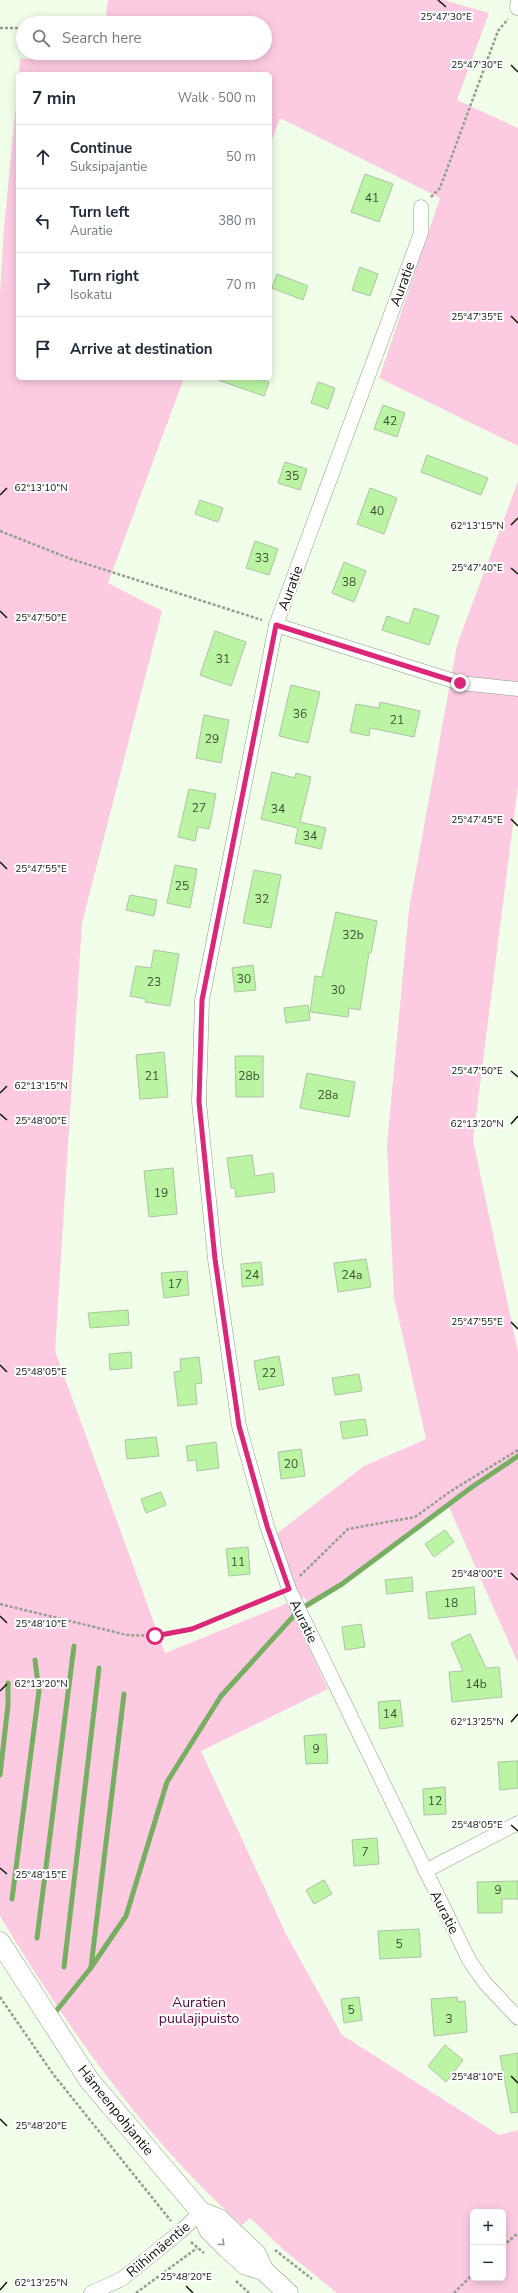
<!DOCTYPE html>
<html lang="en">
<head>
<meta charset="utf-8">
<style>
	body { margin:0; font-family:"Nunito Sans",sans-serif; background:#f6f6f7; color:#1f2937 }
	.controls { position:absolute; right:12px; bottom:12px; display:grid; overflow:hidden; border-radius:6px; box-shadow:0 2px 10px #0003 }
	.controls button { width:36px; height:36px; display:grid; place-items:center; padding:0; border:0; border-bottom:1px solid #e0e1e3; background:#fff; color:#1f2937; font:20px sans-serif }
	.stop { position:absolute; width:12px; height:12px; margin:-9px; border:3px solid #db2777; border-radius:50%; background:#fff }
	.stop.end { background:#db2777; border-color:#fff; box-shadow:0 1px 4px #0008 }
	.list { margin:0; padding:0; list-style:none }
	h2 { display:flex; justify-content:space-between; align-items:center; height:52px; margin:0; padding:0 16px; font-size:17px }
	h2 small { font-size:13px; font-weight:400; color:#747a83 }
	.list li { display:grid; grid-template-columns:26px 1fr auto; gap:12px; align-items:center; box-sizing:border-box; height:64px; padding:0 16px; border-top:1px solid #e0e1e3 }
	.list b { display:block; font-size:15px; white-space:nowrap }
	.list p { margin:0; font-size:13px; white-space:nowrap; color:#747a83 }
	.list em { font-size:13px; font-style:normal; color:#747a83 }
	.icon { flex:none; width:22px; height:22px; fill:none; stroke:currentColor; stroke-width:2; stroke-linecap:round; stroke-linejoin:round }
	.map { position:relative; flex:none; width:518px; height:2293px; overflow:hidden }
	.search { position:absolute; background:#fff; box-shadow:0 2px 10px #0003; left:16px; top:16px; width:256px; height:44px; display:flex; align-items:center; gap:10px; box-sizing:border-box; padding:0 14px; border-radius:22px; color:#747a83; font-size:15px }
	.panel { position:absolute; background:#fff; box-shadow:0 2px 10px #0003; left:16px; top:72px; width:256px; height:308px; border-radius:6px }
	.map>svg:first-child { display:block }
	.green { fill:#fccbe2; fill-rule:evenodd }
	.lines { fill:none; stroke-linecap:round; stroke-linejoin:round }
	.stream { stroke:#78ae61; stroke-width:5 }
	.building { fill:#bbf5a4; stroke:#acc3a4 }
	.minor-casing { stroke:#899e81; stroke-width:15 }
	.secondary-casing { stroke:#899e81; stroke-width:21 }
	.path { stroke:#939e8e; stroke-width:2.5; stroke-dasharray:3 2; stroke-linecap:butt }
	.minor { stroke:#fff; stroke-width:14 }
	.secondary { stroke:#fff; stroke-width:20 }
	.oneway { stroke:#939792 }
	.route { stroke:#db2777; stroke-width:5 }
	.ticks { fill:none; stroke:#10180d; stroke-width:1.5 }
	.labels { text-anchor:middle; stroke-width:4; stroke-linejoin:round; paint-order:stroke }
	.number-label { font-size:12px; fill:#3b4f33 }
	.street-label { font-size:14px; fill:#10180d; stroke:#fff }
	.park-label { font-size:14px; fill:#56053a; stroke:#fff }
	.ticks-label { font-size:10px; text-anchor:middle; fill:#10180d; stroke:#fff; stroke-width:4; stroke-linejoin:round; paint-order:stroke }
</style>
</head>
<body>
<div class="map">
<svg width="518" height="2293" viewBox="0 0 518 2293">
	<rect width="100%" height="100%" fill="#f0feea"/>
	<g class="green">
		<polygon points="108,0 444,0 489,13 457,100 518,128 518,446 379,378 440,198 280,118 270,145 270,74 19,74 20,59 99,57 100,53 265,53 265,23 105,23"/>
		<path d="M 18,85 L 18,378 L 184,378 L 108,583 L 162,611 L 82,923 L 55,1351 L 165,1653 L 288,1603 L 328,1689 L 201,1751 L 287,1936 L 342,2035 L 499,2135 L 518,2130 L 518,2293 L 337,2293 L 285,2251 L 250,2218 L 242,2225 C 146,2140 65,2025 0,1916 L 0,293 L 4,227 ZM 473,2212 L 503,2212 L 503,2278 L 473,2278 Z"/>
		<polygon points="518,481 518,785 473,1140 518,1352 518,1663 448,1505 342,1584 308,1605 304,1597 295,1601 271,1538 364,1466 426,1439 394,1298 387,1145 409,909 457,645"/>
	</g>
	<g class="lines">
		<g class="stream">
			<polyline points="0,1775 8,1705 8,1683"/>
			<polyline points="12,1899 39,1691 35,1660"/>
			<polyline points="37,1938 74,1646"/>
			<polyline points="64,1967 99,1668"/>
			<polyline points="91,1967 124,1694"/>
			<polyline points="53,2015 90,1969 126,1916 167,1782 221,1696 299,1610 342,1584 472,1487 518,1456"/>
		</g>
	</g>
	<g class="building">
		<polygon points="365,174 393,184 379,222 351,212"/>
		<polygon points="360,267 378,274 370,296 352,290"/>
		<polygon points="277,274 308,286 303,300 272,288"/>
		<polygon points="218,378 258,378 269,382 264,396 218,380"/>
		<polygon points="318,382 335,388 328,409 311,403"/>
		<polygon points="383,405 405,413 397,437 374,429"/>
		<polygon points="427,455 488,478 481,495 421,472"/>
		<polygon points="285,462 307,469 300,490 278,483"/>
		<polygon points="370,488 397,498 384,534 357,524"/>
		<polygon points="200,500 223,508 218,522 195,514"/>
		<polygon points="255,541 278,549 269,575 246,568"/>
		<polygon points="344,562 366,571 354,602 332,593"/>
		<polygon points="414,608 439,616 429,645 382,630 387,616 409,624"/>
		<polygon points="215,631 246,642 231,686 200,675"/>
		<polygon points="291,685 320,692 308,743 279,736"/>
		<polygon points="380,702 420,711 414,737 370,728 369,736 350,732 356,704 379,708"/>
		<polygon points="204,715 229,720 221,763 196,758"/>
		<polygon points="272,772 295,778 296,773 311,777 300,822 326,828 321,849 295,843 298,828 261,819"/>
		<polygon points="189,789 216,794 209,829 198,827 195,841 178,837"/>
		<polygon points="175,865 197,869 190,908 167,903"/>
		<polygon points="254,870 281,875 271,928 243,923"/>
		<polygon points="130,895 157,900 154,916 126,910"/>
		<polygon points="336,912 377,921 371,953 369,953 360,1010 349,1008 348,1017 310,1012 315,976 322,977"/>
		<polygon points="154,950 179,954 170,1006 145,1002 146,999 130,996 136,966 151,968"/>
		<polygon points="253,965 256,990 235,992 232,968"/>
		<polygon points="308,1005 310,1020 286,1023 284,1008"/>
		<polygon points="164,1052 168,1097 140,1099 136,1055"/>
		<polygon points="235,1056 263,1056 263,1097 236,1097"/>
		<polygon points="307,1073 355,1082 349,1117 300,1108"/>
		<polygon points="252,1155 255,1176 273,1173 275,1192 236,1197 235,1188 231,1188 227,1158"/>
		<polygon points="173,1168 177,1214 149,1217 144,1171"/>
		<polygon points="366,1259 371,1287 338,1292 334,1263"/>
		<polygon points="261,1262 263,1285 242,1287 241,1264"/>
		<polygon points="187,1271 189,1295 164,1298 161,1273"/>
		<polygon points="128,1310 129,1325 90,1328 88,1313"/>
		<polygon points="131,1352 132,1368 110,1370 109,1354"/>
		<polygon points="279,1356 284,1385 259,1390 254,1361"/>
		<polygon points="199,1357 202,1383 195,1384 197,1404 178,1406 174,1372 181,1371 180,1359"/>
		<polygon points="359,1374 362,1391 335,1395 332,1378"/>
		<polygon points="365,1419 368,1435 343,1439 340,1422"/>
		<polygon points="156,1437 159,1456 127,1459 125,1440"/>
		<polygon points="216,1442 219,1468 197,1471 196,1460 188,1461 186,1446"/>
		<polygon points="301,1449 305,1476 281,1479 278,1452"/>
		<polygon points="161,1492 166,1505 146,1513 141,1499"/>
		<polygon points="445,1530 454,1542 434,1557 425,1544"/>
		<polygon points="248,1547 250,1574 229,1576 226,1549"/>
		<polygon points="412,1577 413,1591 387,1594 385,1580"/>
		<polygon points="474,1587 476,1614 429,1619 426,1592"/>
		<polygon points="361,1624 365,1647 345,1650 342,1627"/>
		<polygon points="470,1634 486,1668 499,1667 502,1697 452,1702 449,1672 463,1671 451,1643"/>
		<polygon points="400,1700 403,1726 380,1729 378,1702"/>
		<polygon points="326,1734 328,1763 306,1764 304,1736"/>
		<polygon points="518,1761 518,1788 500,1790 498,1762"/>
		<polygon points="445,1787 446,1814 424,1815 423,1789"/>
		<polygon points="377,1838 379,1864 354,1866 352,1840"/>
		<polygon points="324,1880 332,1894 314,1904 306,1890"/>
		<polygon points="518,1881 518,1899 502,1899 502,1913 478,1913 477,1882"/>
		<polygon points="419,1929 421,1957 380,1959 378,1931"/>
		<polygon points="359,1997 362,2020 344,2023 341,1999"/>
		<polygon points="457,1997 458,2002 465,2001 467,2032 434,2036 431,1999"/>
		<polygon points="445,2045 463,2060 446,2082 428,2066"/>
		<polygon points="518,2053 518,2112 511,2113 500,2056"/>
	</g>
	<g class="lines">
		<g class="minor-casing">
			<g id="minor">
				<polyline points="517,8 518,0"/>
				<polyline points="421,207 421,233 276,625 202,1000 199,1102 215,1259 239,1426 267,1526 289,1589 469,1960 485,1983 518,2018"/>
				<polyline points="276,625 460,683 518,689"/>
				<polyline points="425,1871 518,1823"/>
				<polyline points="91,2293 122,2279 180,2232 201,2212"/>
			</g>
		</g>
		<g class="secondary-casing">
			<g id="secondary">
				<polyline points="0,1942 89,2080 201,2212 209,2230 227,2248 246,2265 263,2270"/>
				<polyline points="201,2212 219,2219 256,2254 263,2270 288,2293"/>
			</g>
		</g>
		<g class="path">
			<polyline points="0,28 23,28"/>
			<polyline points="431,197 440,188 498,31 508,19"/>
			<polyline points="0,531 71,559 262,620"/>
			<polyline points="300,1576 348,1529 415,1517 451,1491 518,1450"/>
			<polyline points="0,1604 127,1635 155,1636 192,1629 274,1595"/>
			<polyline points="0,1997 53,2074 171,2221"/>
			<polyline points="191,2242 204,2253"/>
			<polyline points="503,2246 518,2233"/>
			<polyline points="275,2250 312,2279"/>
			<polyline points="236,2281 249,2293"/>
			<polyline points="136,2293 197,2248"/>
			<polyline points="454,2293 473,2274"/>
		</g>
		<use href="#minor" class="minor"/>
		<use href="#secondary" class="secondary"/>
	</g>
	<defs><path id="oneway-chevron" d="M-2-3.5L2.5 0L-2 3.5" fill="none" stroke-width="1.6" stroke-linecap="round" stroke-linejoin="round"/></defs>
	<use class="oneway" href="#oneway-chevron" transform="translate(222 2243) rotate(43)"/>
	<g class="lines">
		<polyline class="route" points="155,1636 192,1629 289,1589 267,1526 239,1426 215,1259 199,1102 202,1000 276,625 460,683"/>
	</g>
	<path class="ticks" d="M 438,0 L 446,7M 511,65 L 518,72M 511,316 L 518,323M 0,495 L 7,488M 511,525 L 518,518M 511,568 L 518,574M 0,611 L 7,618M 511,819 L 518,826M 0,862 L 7,869M 511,1071 L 518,1077M 0,1093 L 7,1086M 0,1114 L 7,1120M 511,1124 L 518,1116M 511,1322 L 518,1329M 0,1365 L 7,1372M 511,1573 L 518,1580M 0,1616 L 7,1623M 0,1691 L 7,1684M 511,1722 L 518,1714M 511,1825 L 518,1831M 0,1868 L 7,1874M 511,2076 L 518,2083M 0,2119 L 7,2126M 186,2286 L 193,2293M 0,2290 L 7,2282"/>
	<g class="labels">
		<g class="number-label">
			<text x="372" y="202">41</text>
			<text x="390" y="425">42</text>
			<text x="292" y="480">35</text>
			<text x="377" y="515">40</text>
			<text x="262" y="562">33</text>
			<text x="349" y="586">38</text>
			<text x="223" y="663">31</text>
			<text x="300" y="718">36</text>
			<text x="397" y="724">21</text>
			<text x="212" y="743">29</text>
			<text x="199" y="812">27</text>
			<text x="278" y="813">34</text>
			<text x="310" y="840">34</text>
			<text x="182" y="890">25</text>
			<text x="262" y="903">32</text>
			<text x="353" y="939">32b</text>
			<text x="244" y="983">30</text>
			<text x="154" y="986">23</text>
			<text x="338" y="994">30</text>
			<text x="152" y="1080">21</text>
			<text x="249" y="1080">28b</text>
			<text x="328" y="1099">28a</text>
			<text x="161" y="1197">19</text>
			<text x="252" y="1279">24</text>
			<text x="352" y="1279">24a</text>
			<text x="175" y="1288">17</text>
			<text x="269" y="1377">22</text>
			<text x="291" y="1468">20</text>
			<text x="238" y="1566">11</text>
			<text x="451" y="1607">18</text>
			<text x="476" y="1688">14b</text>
			<text x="390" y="1718">14</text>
			<text x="316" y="1753">9</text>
			<text x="435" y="1805">12</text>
			<text x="365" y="1856">7</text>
			<text x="498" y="1894">9</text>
			<text x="399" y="1948">5</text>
			<text x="351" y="2014">5</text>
			<text x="449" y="2023">3</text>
		</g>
		<g class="street-label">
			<text transform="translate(402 284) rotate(-70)" y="5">Auratie</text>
			<text transform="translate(290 588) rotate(-70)" y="5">Auratie</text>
			<text transform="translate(304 1621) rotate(64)" y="5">Auratie</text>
			<text transform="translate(445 1912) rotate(63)" y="5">Auratie</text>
			<text transform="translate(116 2110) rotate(51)" y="5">Hämeenpohjantie</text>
			<text transform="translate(158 2249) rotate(-40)" y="5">Riihimäentie</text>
		</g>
		<g class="park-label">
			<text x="199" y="2007">Auratien<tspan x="199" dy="16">puulajipuisto</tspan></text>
		</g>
	</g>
	<g class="ticks-label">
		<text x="446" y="20">25°47'30"E</text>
		<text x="477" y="68">25°47'30"E</text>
		<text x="477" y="320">25°47'35"E</text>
		<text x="41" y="491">62°13'10"N</text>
		<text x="477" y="529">62°13'15"N</text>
		<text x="477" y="571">25°47'40"E</text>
		<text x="41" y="621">25°47'50"E</text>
		<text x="477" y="823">25°47'45"E</text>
		<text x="41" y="872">25°47'55"E</text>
		<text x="477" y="1074">25°47'50"E</text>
		<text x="41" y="1089">62°13'15"N</text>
		<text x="41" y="1124">25°48'00"E</text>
		<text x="477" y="1127">62°13'20"N</text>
		<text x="477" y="1325">25°47'55"E</text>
		<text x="41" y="1375">25°48'05"E</text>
		<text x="477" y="1577">25°48'00"E</text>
		<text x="41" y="1627">25°48'10"E</text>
		<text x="41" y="1687">62°13'20"N</text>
		<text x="477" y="1725">62°13'25"N</text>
		<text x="477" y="1828">25°48'05"E</text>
		<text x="41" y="1878">25°48'15"E</text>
		<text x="477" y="2080">25°48'10"E</text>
		<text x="41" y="2129">25°48'20"E</text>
		<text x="186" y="2280">25°48'20"E</text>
		<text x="41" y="2286">62°13'25"N</text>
	</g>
</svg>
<div class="controls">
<button>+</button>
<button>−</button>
</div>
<div class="stop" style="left:155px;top:1636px"></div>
<div class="stop end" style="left:460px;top:683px"></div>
<div class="search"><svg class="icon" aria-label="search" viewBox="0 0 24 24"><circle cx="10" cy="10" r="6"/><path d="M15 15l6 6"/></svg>Search here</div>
<section class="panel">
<h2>7 min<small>Walk · 500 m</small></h2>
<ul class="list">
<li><svg class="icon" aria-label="ahead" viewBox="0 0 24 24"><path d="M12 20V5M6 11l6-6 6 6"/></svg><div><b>Continue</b><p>Suksipajantie</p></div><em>50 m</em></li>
<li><svg class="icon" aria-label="left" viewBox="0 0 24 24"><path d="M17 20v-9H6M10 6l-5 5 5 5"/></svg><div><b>Turn left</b><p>Auratie</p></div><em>380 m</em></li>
<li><svg class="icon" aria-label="right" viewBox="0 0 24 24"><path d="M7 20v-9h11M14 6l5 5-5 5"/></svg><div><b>Turn right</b><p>Isokatu</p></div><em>70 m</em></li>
<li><svg class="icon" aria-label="arrive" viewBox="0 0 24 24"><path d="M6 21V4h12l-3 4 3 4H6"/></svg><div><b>Arrive at destination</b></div></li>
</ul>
</section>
</div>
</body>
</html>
